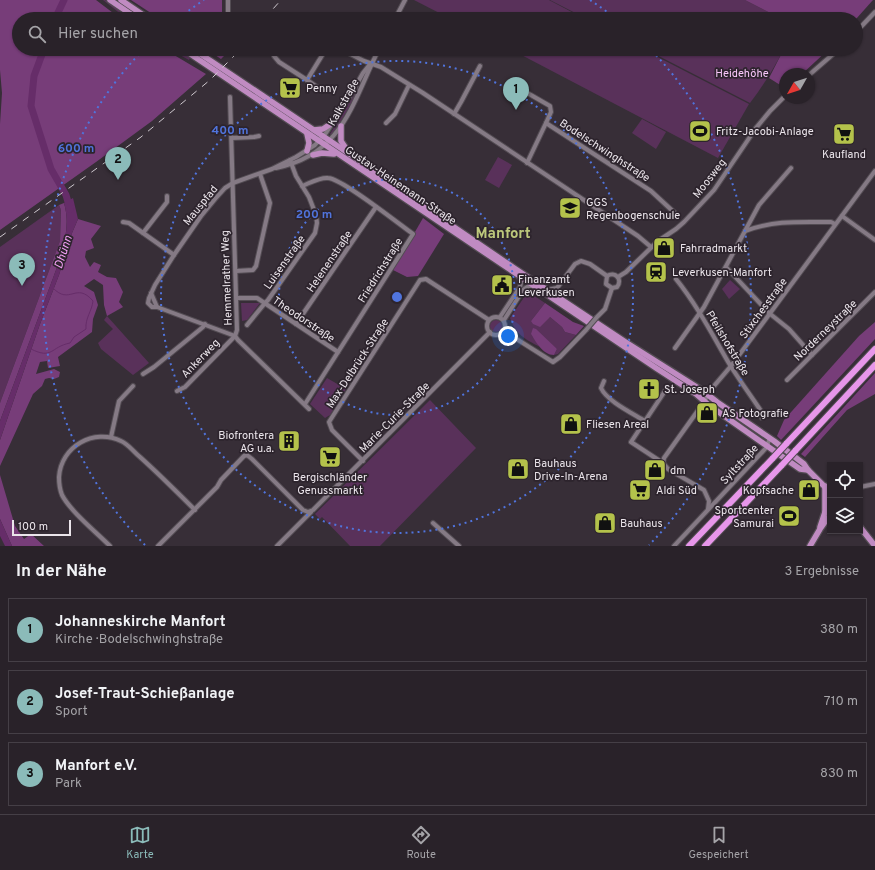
<!DOCTYPE html>
<html lang="de">
<head>
<meta charset="utf-8">
<style>
	body { margin:0; font-family:Overpass,sans-serif; background:#312a31; color:#f1f3f6 }
	.controls { position:absolute; right:12px; bottom:12px; display:grid; overflow:hidden; border-radius:0px; box-shadow:0 1px 3px #0004 }
	.controls button { width:36px; height:36px; display:grid; place-items:center; padding:0; border:0; border-bottom:1px solid #453f46; background:#292229; color:#f1f3f6; font:20px sans-serif }
	.compass { position:absolute; left:779px; top:68px; width:36px; height:36px; border-radius:50%; background:#292229; box-shadow:0 1px 3px #0004; rotate:231deg }
	.scale { position:absolute; left:12px; bottom:10px; width:59px; box-sizing:border-box; padding-left:4px; border:2px solid #ebe5eb; border-top:0; font-size:11px; line-height:14px; white-space:nowrap; color:#ebe5eb; -webkit-text-stroke:3px #2d242d; paint-order:stroke }
	.you { position:absolute; left:508px; top:336px; width:14px; height:14px; margin:-10px; border:3px solid #fff; border-radius:50%; background:#1a73e8; box-shadow:0 0 0 6px #1a73e833 }
	.badge { display:grid; place-items:center; width:26px; height:26px; border-radius:50%; background:#8bbbb9; color:#111; font-size:13px; font-weight:700 }
	.pin { position:absolute; translate:-50% -33px; filter:drop-shadow(0 1px 2px #0008) }
	.pin::after { content:''; position:absolute; top:21px; width:14px; height:12px; background:inherit; clip-path:polygon(0 0,100% 0,50% 100%) }
	.list { margin:0; padding:0; list-style:none }
	h2 { display:flex; justify-content:space-between; align-items:center; height:52px; margin:0; padding:0 16px; font-size:17px }
	h2 small { font-size:13px; font-weight:400; color:#a5a4a8 }
	.list li { display:grid; grid-template-columns:26px 1fr auto; gap:12px; align-items:center; box-sizing:border-box; height:64px; margin:0 8px 8px; padding:0 8px; border:1px solid #453f46; border-radius:0px }
	.list b { display:block; font-size:15px; white-space:nowrap }
	.list p { margin:0; font-size:13px; white-space:nowrap; color:#a5a4a8 }
	.list em { font-size:13px; font-style:normal; color:#a5a4a8 }
	.icon { flex:none; width:22px; height:22px; fill:none; stroke:currentColor; stroke-width:2; stroke-linecap:round; stroke-linejoin:round }
	.map { position:relative; flex:none; width:875px; height:546px; overflow:hidden }
	.search { position:absolute; background:#292229; box-shadow:0 1px 3px #0004; left:12px; right:12px; top:12px; height:44px; display:flex; align-items:center; gap:10px; box-sizing:border-box; padding:0 14px; border-radius:22px; color:#a5a4a8; font-size:15px }
	.sheet { height:268px; background:#292229 }
	nav { display:flex; justify-content:space-around; align-items:center; box-sizing:border-box; height:56px; border-top:1px solid #453f46; background:#292229; font-size:11px; color:#a5a4a8 }
	nav a { display:grid; justify-items:center; gap:2px }
	nav .on { color:#8bbbb9 }
	.map>svg:first-child { display:block }
	.green { fill:#59315a }
	.forest { fill:#773d79 }
	.water { fill:#662d69 }
	.lines { fill:none; stroke-linecap:round; stroke-linejoin:round }
	.stream { stroke:#662d69; stroke-width:1 }
	.river { stroke:#662d69; stroke-width:7 }
	.minor-casing { stroke:#534c53; stroke-width:6 }
	.major-casing { stroke:#534c53; stroke-width:8 }
	.highway-casing { stroke:#534c53; stroke-width:8 }
	.minor { stroke:#857a85; stroke-width:4 }
	.major { stroke:#c08bc2; stroke-width:5.5 }
	.highway { stroke:#e796ea; stroke-width:6 }
	.rail { stroke:#cec8ce; stroke-width:1; stroke-dasharray:7 7; stroke-linecap:butt }
	.minor-bridge-casing { stroke:#534c53; stroke-width:6; stroke-linecap:butt }
	.highway-bridge-casing { stroke:#534c53; stroke-width:8; stroke-linecap:butt }
	.minor-bridge { stroke:#857a85; stroke-width:4 }
	.highway-bridge { stroke:#e796ea; stroke-width:6 }
	.ring { fill:none; stroke:#5074dd; stroke-width:2; stroke-dasharray:2 4 }
	.labels { text-anchor:middle; stroke-width:3.5; stroke-linejoin:round; paint-order:stroke }
	.park-label { font-size:11px; fill:#f9c7fa; stroke:#2d242d }
	.poi-label { font-size:11px; fill:#ebe5eb; stroke:#2d242d; text-anchor:start }
	.street-label { font-size:11px; fill:#ebe5eb; stroke:#2d242d }
	.water-label { font-size:12px; font-style:italic; fill:#f29ff4; stroke:#2d242d }
	.district-label { font-size:15px; font-weight:bold; fill:#bcc77b; stroke:#2d242d }
	.centre { fill:#5074dd; stroke:#2d242d; stroke-width:2 }
	.ring-label { font-size:12px; text-anchor:middle; font-weight:bold; fill:#5074dd; stroke:#2d242d; stroke-width:3.5; stroke-linejoin:round; paint-order:stroke }
</style>
</head>
<body>
<div class="map">
<svg width="875" height="546" viewBox="0 0 875 546">
	<rect width="100%" height="100%" fill="#372e37"/>
	<g class="green">
		<polygon points="103,0 105,0 133,19 127,19"/>
		<polygon points="414,0 549,0 585,19 451,19"/>
		<polygon points="550,0 745,0 782,19 587,19"/>
		<polygon points="169,49 178,49 190,58 189,60"/>
		<polygon points="510,49 642,49 749,104 718,158"/>
		<path d="M 645,49 L 784,49 C 774,68 763,86 750,103 Z"/>
		<polygon points="365,73 353,101 332,135 330,134 353,97"/>
		<polygon points="642,119 666,132 656,149 632,133"/>
		<polygon points="498,157 512,165 499,188 485,180"/>
		<polygon points="59,205 61,210 60,241 0,403 0,247"/>
		<polygon points="730,280 740,289 729,299 722,289"/>
		<path d="M 527,293 L 530,293 L 545,303 L 531,321 L 550,317 L 562,327 L 565,332 L 576,335 L 558,354 L 554,355 L 557,349 L 531,334 L 540,347 C 525,339 516,335 510,318 Z"/>
		<polygon points="241,303 260,303 247,320 242,321"/>
		<polygon points="107,316 149,363 133,375 101,349 98,343 113,329 104,320"/>
		<circle cx="496" cy="326" r="6"/>
		<polygon points="327,378 346,389 330,415 325,418 310,404"/>
		<polygon points="430,400 476,448 380,546 350,546 322,517 320,519 315,514"/>
	</g>
	<g class="forest">
		<polygon points="0,0 96,0 121,19 19,19 19,49 164,49 206,74 152,121 96,162 0,230 0,124 2,93 0,70"/>
		<polygon points="131,0 222,0 222,19 160,19"/>
		<polygon points="745,0 873,0 856,19 782,19"/>
		<polygon points="206,49 227,49 229,51 221,59"/>
		<polygon points="784,49 829,49 802,74 785,74 785,88 769,78"/>
		<path d="M 64,203 C 71,226 63,249 56,270 L 0,421 L 0,403 L 60,241 L 61,210 L 59,205 Z"/>
		<polygon points="423,218 444,234 418,276 407,277 393,270"/>
		<polygon points="78,219 101,226 91,239 94,248 86,251 85,257 90,267 94,262 101,265 98,272 107,277 116,278 123,292 119,302 123,307 107,316 104,305 103,285 94,279 84,286 94,292 98,305 93,319 92,332 58,357 60,366 48,368 47,361 40,362 36,374 54,369 60,372 59,377 54,379 49,378 45,379 42,386 33,394 0,466 0,440 40,324 59,275 72,233"/>
		<polygon points="545,303 573,322 584,326 576,335 565,332 562,327 550,317 540,327 533,324 531,321"/>
		<polygon points="875,322 875,339 781,440 777,436 784,420 859,336"/>
		<path d="M 533,328 L 536,329 L 557,349 L 554,355 C 543,355 536,342 531,334 Z"/>
		<polygon points="875,373 875,394 847,410 805,457 801,454"/>
		<polygon points="0,475 15,526 24,539 31,534 44,546 12,546 0,519"/>
	</g>
	<g class="water">
		<path d="M 73,198 L 78,219 L 72,233 L 59,275 L 40,324 L 0,440 L 0,421 L 56,270 C 63,249 71,226 64,203 Z"/>
		<polygon points="0,519 12,546 5,546 0,536"/>
	</g>
	<g class="lines">
		<path class="stream" d="M 31,349 C 53,360 50,347 70,343 L 74,337 L 86,329 C 85,318 92,311 93,301 C 76,281 70,306 53,288"/>
		<g class="river">
			<polyline points="55,19 64,0"/>
			<polyline points="44,49 34,76 31,106 51,169 66,195 70,209"/>
		</g>
		<g class="minor-casing">
			<g id="minor">
				<polyline points="228,19 228,0"/>
				<polyline points="395,19 405,0"/>
				<polyline points="856,32 875,12"/>
				<polyline points="341,49 364,61 381,67 423,93 638,236 651,247"/>
				<polyline points="274,56 279,62 307,80 326,49"/>
				<polyline points="809,75 839,49"/>
				<polyline points="307,80 321,90"/>
				<polyline points="517,87 550,106 551,112 546,123 651,191 677,215"/>
				<polyline points="454,114 461,102 480,66"/>
				<polyline points="386,123 395,114 409,85"/>
				<polyline points="232,138 254,137 259,136"/>
				<polyline points="527,163 546,123"/>
				<path d="M 276,168 C 344,154 352,102 379,49"/>
				<path d="M 302,186 C 310,183 320,177 328,178 C 341,178 399,224 413,234 L 305,404"/>
				<polyline points="842,216 875,240"/>
				<polyline points="123,222 129,223 174,255"/>
				<path d="M 745,231 C 775,220 800,222 831,222 L 835,224"/>
				<polyline points="143,233 167,202 167,196"/>
				<polyline points="726,267 769,313 789,329 812,355"/>
				<polyline points="236,271 253,270 256,266 270,203 260,174"/>
				<path d="M 607,276 C 615,271 623,279 617,287 L 612,288"/>
				<polyline points="607,276 606,284 612,288"/>
				<polyline points="618,277 626,272 658,241 676,229 684,222 714,190 756,128 770,111 785,96"/>
				<path d="M 676,279 C 697,305 713,336 730,365 C 740,381 751,396 761,411 L 762,418"/>
				<polyline points="547,290 557,288 575,264 581,261 590,264 607,276"/>
				<polyline points="151,293 157,307 235,336 238,340 309,409"/>
				<polyline points="237,298 257,298 338,352"/>
				<polyline points="157,307 152,307 148,303 149,298 155,285 174,255 201,216 215,199 225,188 233,183 272,169 296,157 315,145 326,133 350,96 363,73 371,63"/>
				<circle cx="496" cy="326" r="9"/>
				<polyline points="500,317 520,287 521,282 519,277"/>
				<polyline points="597,317 605,309 612,288"/>
				<polyline points="504,320 523,290 527,287 533,286"/>
				<polyline points="296,324 376,207"/>
				<polyline points="247,325 265,303 268,300 315,233 317,223 316,215 309,197 296,176 290,160"/>
				<polyline points="504,331 553,362 560,357 586,330"/>
				<polyline points="675,348 704,307 759,205 791,168"/>
				<polyline points="143,374 154,367 203,327 205,324"/>
				<polyline points="787,380 875,292"/>
				<path d="M 604,381 L 601,388 C 607,401 632,413 645,421"/>
				<polyline points="667,388 631,442 663,463 668,469 704,490 709,501 708,509"/>
				<polyline points="177,391 185,387 235,336 237,330 230,97"/>
				<polyline points="111,437 119,401 133,386"/>
				<polyline points="363,461 332,430 329,422 420,280 426,279 429,281 489,320"/>
				<polyline points="663,463 664,458 699,409 714,386 731,366 875,171"/>
				<polyline points="860,487 875,484"/>
				<polyline points="433,523 459,546"/>
				<path d="M 110,546 C 96,532 71,512 62,495 C 60,490 59,483 59,477 C 61,446 94,428 121,441 C 128,444 134,452 140,457 C 159,474 177,492 195,510"/>
				<polyline points="158,546 217,487 221,480 244,456 247,455 252,459 303,510 308,512 313,510 490,332"/>
				<polyline points="277,546 311,512"/>
				<polyline points="674,546 766,448 770,438"/>
			</g>
		</g>
		<g class="major-casing">
			<g id="major">
				<polyline points="110,0 138,19"/>
				<polyline points="121,0 149,19"/>
				<polyline points="183,49 656,368 696,394 710,406 800,469 808,470"/>
				<polyline points="193,49 351,155 385,180 514,268 627,343 703,391 717,402 774,441 804,464 808,470 830,492"/>
				<polyline points="341,126 341,141 349,153"/>
				<polyline points="314,130 323,129 332,123"/>
				<polyline points="307,151 309,143 307,134"/>
				<polyline points="313,155 322,153 334,154"/>
				<polyline points="825,486 825,512"/>
				<polyline points="820,527 825,512 830,506"/>
				<polyline points="860,527 875,546"/>
				<polyline points="810,546 820,529 830,515"/>
			</g>
		</g>
		<g class="highway-casing">
			<g id="highway">
				<polyline points="786,444 875,349"/>
				<polyline points="795,451 875,365"/>
				<polyline points="689,546 773,458"/>
				<polyline points="705,546 782,465"/>
			</g>
		</g>
		<use href="#minor" class="minor"/>
		<use href="#major" class="major"/>
		<use href="#highway" class="highway"/>
		<g class="rail">
			<polyline points="264,19 281,0"/>
			<polyline points="0,237 141,137 210,80 241,49"/>
		</g>
		<g class="minor-bridge-casing">
			<polyline id="minor-bridge" points="586,330 597,317"/>
		</g>
		<g class="highway-bridge-casing">
			<g id="highway-bridge">
				<polyline points="773,458 786,444"/>
				<polyline points="782,465 795,451"/>
			</g>
		</g>
		<use href="#minor-bridge" class="minor-bridge"/>
		<use href="#highway-bridge" class="highway-bridge"/>
	</g>
	<g class="ring">
		<circle cx="397" cy="297" r="118"/>
		<circle cx="397" cy="297" r="236"/>
		<path d="M145 545A354 354 0 0 1 142 51M179 18A354 354 0 0 1 204 0M590 0A354 354 0 0 1 615 18M652 51A354 354 0 0 1 649 545"/>
	</g>
	<defs>
		<g id="supermarket-square" transform="scale(1.15)"><rect x="-9" y="-9" width="18" height="18" rx="4" fill="#b4c24b" stroke="#2d242d"/><path d="M-6-5.5h2.5l.6 2H6L4.5 2H-2.5L-4.4-4H-6ZM-1.5 3.2a1.3 1.3 0 1 0 .1 0ZM3 3.2a1.3 1.3 0 1 0 .1 0Z" fill="#111"/></g>
		<g id="stadium-square" transform="scale(1.15)"><rect x="-9" y="-9" width="18" height="18" rx="4" fill="#b4c24b" stroke="#2d242d"/><path d="M0-5a6.5 5 0 1 0 0 10a6.5 5 0 1 0 0-10ZM-3.5-1.8h7v3.6h-7Z" fill="#111"/></g>
		<g id="school-square" transform="scale(1.15)"><rect x="-9" y="-9" width="18" height="18" rx="4" fill="#b4c24b" stroke="#2d242d"/><path d="M0-5L7-2L0 1L-7-2ZM-4 1L0 2.5L4 1V4Q0 6-4 4Z" fill="#111"/></g>
		<g id="shop-square" transform="scale(1.15)"><rect x="-9" y="-9" width="18" height="18" rx="4" fill="#b4c24b" stroke="#2d242d"/><path d="M-5-2.5h2.3a2.7 3.5 0 0 1 5.4 0H5L5.5 6h-11ZM-1.5-2.5h3a1.5 2.3 0 0 0-3 0Z" fill="#111"/></g>
		<g id="station-square" transform="scale(1.15)"><rect x="-9" y="-9" width="18" height="18" rx="4" fill="#b4c24b" stroke="#2d242d"/><path d="M-3-6H3Q5-6 5-4V2Q5 4 3 4L4.5 6H3L1.5 4h-3L-3 6H-4.5L-3 4Q-5 4-5 2V-4Q-5-6-3-6ZM-3.5-4v3h7v-3ZM-3.5 1v1.5H-2V1ZM2 1v1.5H3.5V1Z" fill="#111"/></g>
		<g id="civic-square" transform="scale(1.15)"><rect x="-9" y="-9" width="18" height="18" rx="4" fill="#b4c24b" stroke="#2d242d"/><path d="M-.6-6.5H3V-4.5H.6V-3L4-1V1h2V6H-6V1h2V-1L-.6-3ZM-1.2 2.5V6h2.4V2.5Z" fill="#111"/></g>
		<g id="church-square" transform="scale(1.15)"><rect x="-9" y="-9" width="18" height="18" rx="4" fill="#b4c24b" stroke="#2d242d"/><path d="M-1.2-6h2.4v3.5h3.3v2.4h-3.3V6h-2.4V-.1h-3.3v-2.4h3.3Z" fill="#111"/></g>
		<g id="building-square" transform="scale(1.15)"><rect x="-9" y="-9" width="18" height="18" rx="4" fill="#b4c24b" stroke="#2d242d"/><path d="M-4-6H4V6H1V3H-1V6H-4ZM-2.5-4.3h1.7v1.8h-1.7ZM.8-4.3h1.7v1.8H.8ZM-2.5-1h1.7V.8h-1.7ZM.8-1h1.7V.8H.8Z" fill="#111"/></g>
	</defs>
	<g fill-rule="evenodd">
		<use href="#supermarket-square" x="290" y="88"/>
		<use href="#stadium-square" x="700" y="131"/>
		<use href="#supermarket-square" x="844" y="134"/>
		<use href="#school-square" x="570" y="208"/>
		<use href="#shop-square" x="664" y="248"/>
		<use href="#station-square" x="656" y="272"/>
		<use href="#civic-square" x="502" y="285"/>
		<use href="#church-square" x="649" y="389"/>
		<use href="#shop-square" x="707" y="413"/>
		<use href="#shop-square" x="571" y="424"/>
		<use href="#building-square" x="289" y="441"/>
		<use href="#supermarket-square" x="330" y="457"/>
		<use href="#shop-square" x="518" y="469"/>
		<use href="#shop-square" x="655" y="470"/>
		<use href="#supermarket-square" x="640" y="490"/>
		<use href="#shop-square" x="809" y="490"/>
		<use href="#stadium-square" x="789" y="516"/>
		<use href="#shop-square" x="605" y="523"/>
	</g>
	<g class="labels">
		<g class="park-label">
			<text x="742" y="77">Heidehöhe</text>
		</g>
		<g class="poi-label">
			<text x="306" y="92">Penny</text>
			<text x="716" y="135">Fritz-Jacobi-Anlage</text>
			<text x="844" y="158" text-anchor="middle">Kaufland</text>
			<text x="586" y="206">GGS<tspan x="586" dy="13">Regenbogenschule</tspan></text>
			<text x="680" y="252">Fahrradmarkt</text>
			<text x="672" y="276">Leverkusen-Manfort</text>
			<text x="518" y="283">Finanzamt<tspan x="518" dy="13">Leverkusen</tspan></text>
			<text x="664" y="393">St. Joseph</text>
			<text x="722" y="417">AS Fotografie</text>
			<text x="586" y="428">Fliesen Areal</text>
			<text x="274" y="439" text-anchor="end">Biofrontera<tspan x="274" dy="13">AG u.a.</tspan></text>
			<text x="534" y="467">Bauhaus<tspan x="534" dy="13">Drive-In-Arena</tspan></text>
			<text x="670" y="474">dm</text>
			<text x="330" y="481" text-anchor="middle">Bergischländer<tspan x="330" dy="13">Genussmarkt</tspan></text>
			<text x="656" y="494">Aldi Süd</text>
			<text x="794" y="494" text-anchor="end">Kopfsache</text>
			<text x="774" y="514" text-anchor="end">Sportcenter<tspan x="774" dy="13">Samurai</tspan></text>
			<text x="620" y="527">Bauhaus</text>
		</g>
		<g class="street-label">
			<text transform="translate(343 102) rotate(-61)" y="4">Kalkstraße</text>
			<text transform="translate(605 150) rotate(33)" y="4">Bodelschwinghstraße</text>
			<text transform="translate(709 178) rotate(-52)" y="4">Moosweg</text>
			<text transform="translate(401 185) rotate(34)" y="4">Gustav-Heinemann-Straße</text>
			<text transform="translate(200 205) rotate(-51)" y="4">Mauspfad</text>
			<text transform="translate(329 261) rotate(-56)" y="4">Helenenstraße</text>
			<text transform="translate(284 262) rotate(-55)" y="4">Luisenstraße</text>
			<text transform="translate(380 270) rotate(-58)" y="4">Friedrichstraße</text>
			<text transform="translate(226 278) rotate(-92)" y="4">Hemmelrather Weg</text>
			<text transform="translate(763 308) rotate(-54)" y="4">Stixchesstraße</text>
			<text transform="translate(304 319) rotate(34)" y="4">Theodorstraße</text>
			<text transform="translate(825 330) rotate(-44)" y="4">Norderneystraße</text>
			<text transform="translate(728 343) rotate(59)" y="4">Pfeilshofstraße</text>
			<text transform="translate(200 358) rotate(-46)" y="4">Ankerweg</text>
			<text transform="translate(357 363) rotate(-57)" y="4">Max-Delbrück-Straße</text>
			<text transform="translate(394 417) rotate(-45)" y="4">Marie-Curie-Straße</text>
			<text transform="translate(739 464) rotate(-47)" y="4">Syltstraße</text>
		</g>
		<g class="water-label">
			<text transform="translate(63 252) rotate(-72)" y="4">Dhünn</text>
		</g>
		<g class="district-label">
			<text x="503" y="238">Manfort</text>
		</g>
	</g>
	<circle cx="397" cy="297" r="6" class="centre"/>
	<g class="ring-label">
		<text x="230" y="134">400 m</text>
		<text x="76" y="152">600 m</text>
		<text x="314" y="218">200 m</text>
	</g>
</svg>
<div class="controls">
<button><svg class="icon" aria-label="locate" viewBox="0 0 24 24"><circle cx="12" cy="12" r="6"/><path d="M12 2v4M12 18v4M2 12h4M18 12h4"/></svg></button>
<button><svg class="icon" aria-label="layers" viewBox="0 0 24 24"><path d="M12 4l9 5-9 5-9-5zM3 14l9 5 9-5"/></svg></button>
</div>
<svg class="compass" viewBox="-18 -18 36 36"><path d="M0-13l5 13h-10z" fill="#e53935"/><path d="M0 13l5-13h-10z" fill="#a5a4a8"/></svg>
<div class="scale">100 m</div>
<div class="you"></div>
<div class="pin badge" style="left:516px;top:110px">1</div>
<div class="pin badge" style="left:118px;top:180px">2</div>
<div class="pin badge" style="left:22px;top:286px">3</div>
<div class="search"><svg class="icon" aria-label="search" viewBox="0 0 24 24"><circle cx="10" cy="10" r="6"/><path d="M15 15l6 6"/></svg>Hier suchen</div>
</div>
<section class="sheet">
<h2>In der Nähe<small>3 Ergebnisse</small></h2>
<ul class="list">
<li><span class="badge">1</span><div><b>Johanneskirche Manfort</b><p>Kirche · Bodelschwinghstraße</p></div><em>380 m</em></li>
<li><span class="badge">2</span><div><b>Josef-Traut-Schießanlage</b><p>Sport</p></div><em>710 m</em></li>
<li><span class="badge">3</span><div><b>Manfort e.V.</b><p>Park</p></div><em>830 m</em></li>
</ul>
</section>
<nav>
<a class="on"><svg class="icon" aria-label="map" viewBox="0 0 24 24"><path d="M3 6l6-2 6 2 6-2v14l-6 2-6-2-6 2zM9 4v14M15 6v14"/></svg>Karte</a>
<a><svg class="icon" aria-label="directions" viewBox="0 0 24 24"><path d="M12 3l9 9-9 9-9-9zM9 14v-3h6M13 9l2 2-2 2"/></svg>Route</a>
<a><svg class="icon" aria-label="saved" viewBox="0 0 24 24"><path d="M7 4h10v16l-5-4-5 4z"/></svg>Gespeichert</a>
</nav>
</body>
</html>
